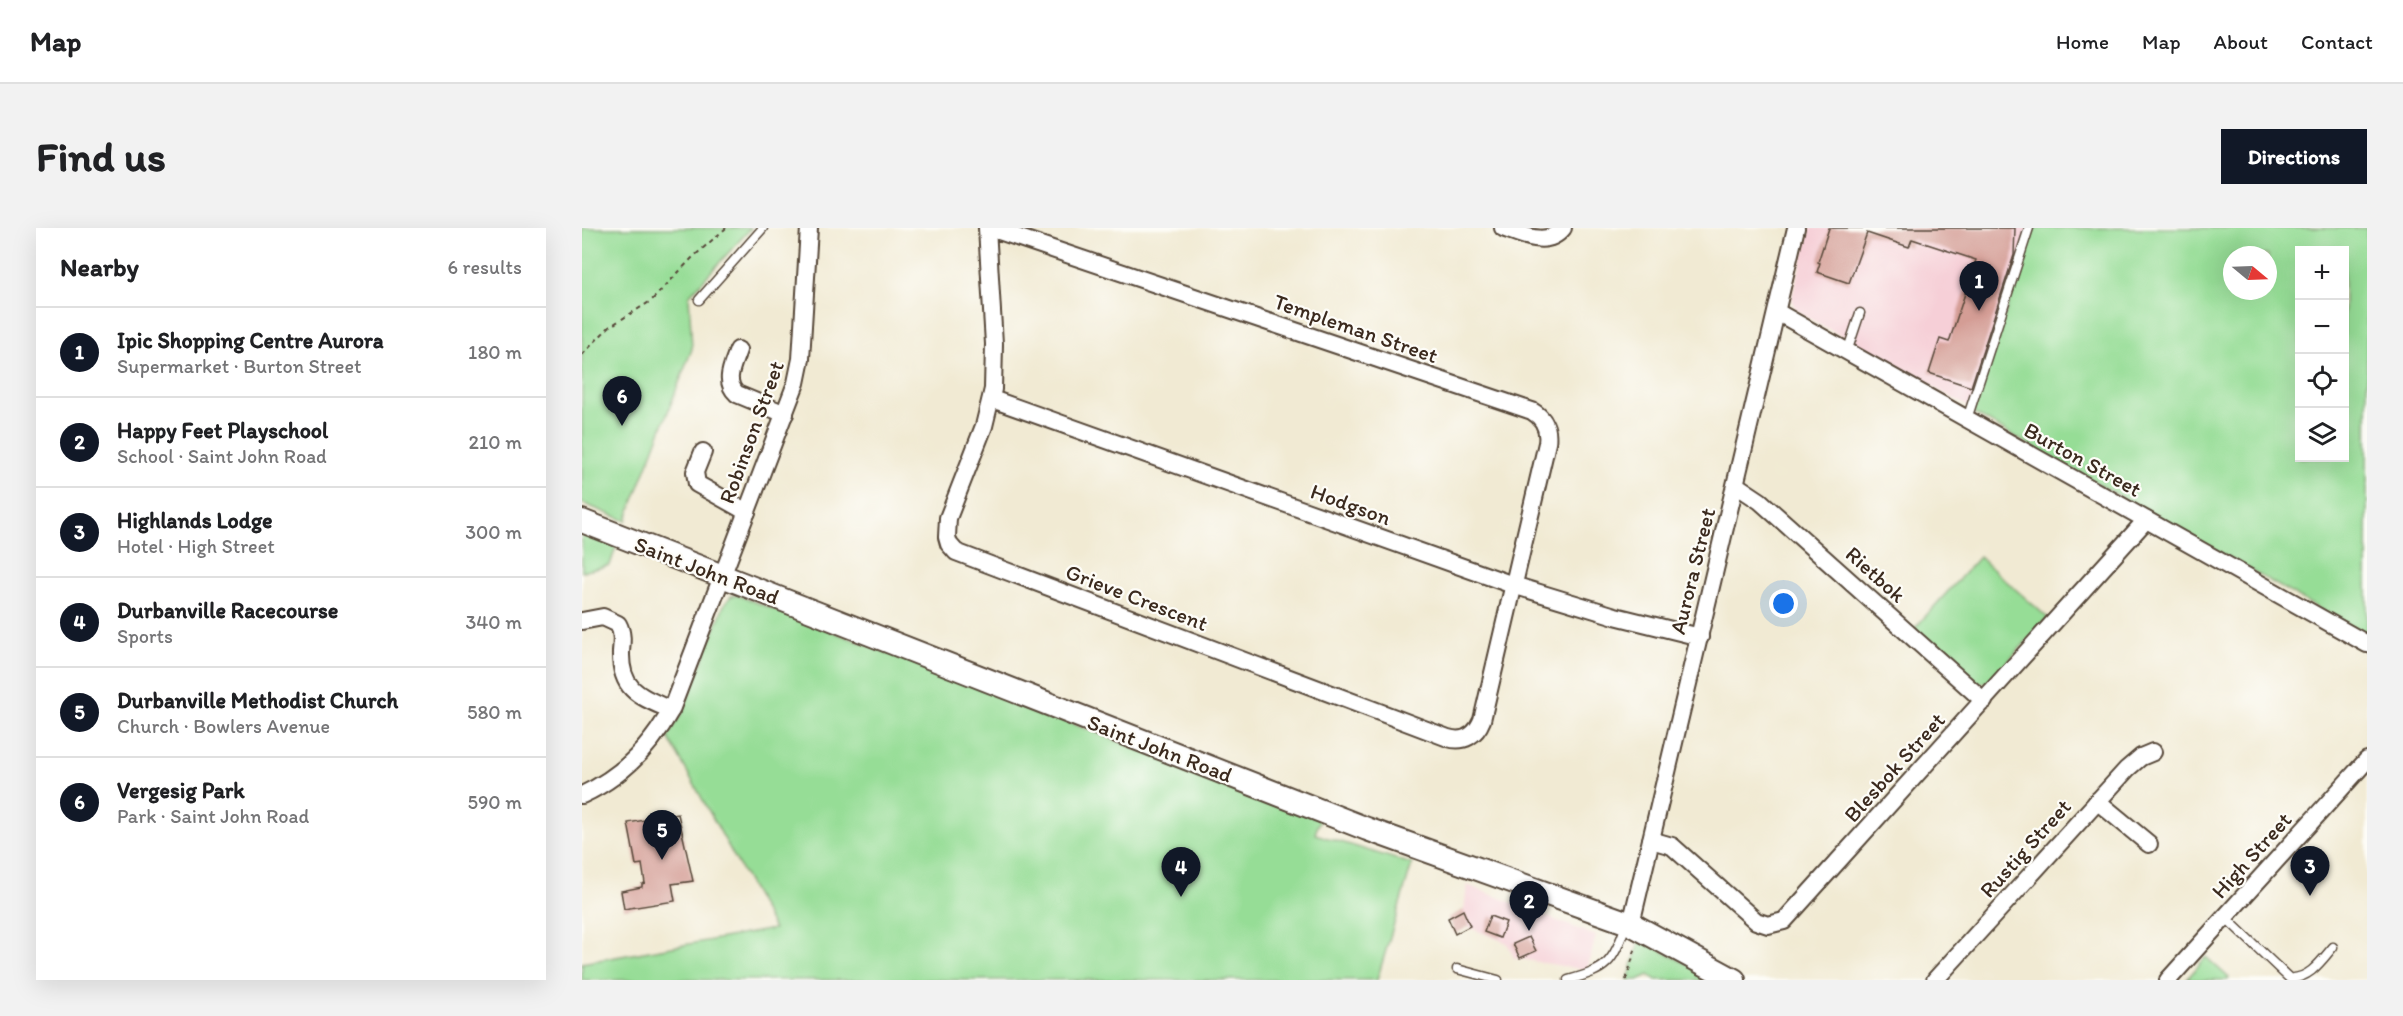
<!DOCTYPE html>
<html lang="en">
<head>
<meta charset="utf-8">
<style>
	body { margin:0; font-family:Itim,sans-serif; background:#f2f2f2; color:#202124 }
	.controls { position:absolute; right:18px; top:18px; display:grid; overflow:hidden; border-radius:0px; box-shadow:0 6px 24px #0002 }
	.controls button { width:54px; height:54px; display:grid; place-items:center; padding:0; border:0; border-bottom:2px solid #e0e0e0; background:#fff; color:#202124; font:30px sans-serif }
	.compass { position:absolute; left:1641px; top:18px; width:54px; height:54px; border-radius:50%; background:#fff; box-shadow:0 6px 24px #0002; rotate:109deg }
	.you { position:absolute; left:1202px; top:376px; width:21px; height:21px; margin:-15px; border:4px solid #fff; border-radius:50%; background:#1a73e8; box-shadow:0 0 0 9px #1a73e833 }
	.badge { display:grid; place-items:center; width:39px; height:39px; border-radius:50%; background:#111827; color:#fff; font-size:20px; font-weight:700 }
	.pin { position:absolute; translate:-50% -50px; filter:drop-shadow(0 2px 3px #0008) }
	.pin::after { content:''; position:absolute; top:32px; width:21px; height:18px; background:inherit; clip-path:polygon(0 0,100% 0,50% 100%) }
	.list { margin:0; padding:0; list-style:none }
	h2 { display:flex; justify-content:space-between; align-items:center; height:78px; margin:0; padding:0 24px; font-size:26px }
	h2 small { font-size:20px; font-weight:400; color:#757577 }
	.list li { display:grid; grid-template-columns:39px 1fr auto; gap:18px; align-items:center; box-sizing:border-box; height:90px; padding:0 24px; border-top:2px solid #e0e0e0 }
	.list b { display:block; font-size:22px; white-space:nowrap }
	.list p { margin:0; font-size:20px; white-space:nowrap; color:#757577 }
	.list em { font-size:20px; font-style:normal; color:#757577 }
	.icon { flex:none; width:33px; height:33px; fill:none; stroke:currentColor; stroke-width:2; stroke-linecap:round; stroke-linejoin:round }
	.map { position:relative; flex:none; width:1785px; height:752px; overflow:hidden; border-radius:0px }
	header { display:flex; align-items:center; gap:36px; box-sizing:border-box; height:84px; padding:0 30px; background:#fff; border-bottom:2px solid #e0e0e0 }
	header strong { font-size:28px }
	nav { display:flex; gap:33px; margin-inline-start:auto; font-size:21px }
	.intro { display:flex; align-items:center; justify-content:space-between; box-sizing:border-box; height:144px; padding:0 36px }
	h1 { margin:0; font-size:42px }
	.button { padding:15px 27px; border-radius:0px; background:#111827; color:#fff; font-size:21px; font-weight:700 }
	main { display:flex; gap:36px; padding:0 36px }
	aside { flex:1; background:#fff; border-radius:0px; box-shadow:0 6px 24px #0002 }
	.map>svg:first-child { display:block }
	.built { fill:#f6cfd7 }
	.green { fill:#96dd96; stroke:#68845a; stroke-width:1.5; fill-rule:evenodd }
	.building { fill:#d49d95 }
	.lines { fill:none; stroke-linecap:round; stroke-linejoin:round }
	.service-casing { stroke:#564739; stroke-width:11 }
	.minor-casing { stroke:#564739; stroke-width:20 }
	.secondary-casing { stroke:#564739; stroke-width:26 }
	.path { stroke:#564739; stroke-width:2; stroke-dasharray:4.5 4.5; stroke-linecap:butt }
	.service { stroke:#fff; stroke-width:8 }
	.minor { stroke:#fff; stroke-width:16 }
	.secondary { stroke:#fff; stroke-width:22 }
	.labels { text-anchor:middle; stroke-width:4.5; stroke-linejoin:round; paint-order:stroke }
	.street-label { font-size:22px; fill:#3b2a1e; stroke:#fdfcf7 }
</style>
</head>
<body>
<header>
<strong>Map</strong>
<nav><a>Home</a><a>Map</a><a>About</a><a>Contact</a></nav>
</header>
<div class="intro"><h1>Find us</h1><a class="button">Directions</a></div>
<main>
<aside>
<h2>Nearby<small>6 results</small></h2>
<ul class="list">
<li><span class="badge">1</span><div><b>Ipic Shopping Centre Aurora</b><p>Supermarket · Burton Street</p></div><em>180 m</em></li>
<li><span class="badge">2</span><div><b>Happy Feet Playschool</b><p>School · Saint John Road</p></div><em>210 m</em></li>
<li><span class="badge">3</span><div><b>Highlands Lodge</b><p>Hotel · High Street</p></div><em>300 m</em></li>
<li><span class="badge">4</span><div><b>Durbanville Racecourse</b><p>Sports</p></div><em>340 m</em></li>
<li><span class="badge">5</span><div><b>Durbanville Methodist Church</b><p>Church · Bowlers Avenue</p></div><em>580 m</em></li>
<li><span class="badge">6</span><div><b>Vergesig Park</b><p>Park · Saint John Road</p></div><em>590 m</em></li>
</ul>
</aside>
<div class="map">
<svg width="1785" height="752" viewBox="0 0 1785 752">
	<rect width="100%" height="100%" fill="#fdfcf7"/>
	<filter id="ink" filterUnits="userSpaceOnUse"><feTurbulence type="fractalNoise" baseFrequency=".0167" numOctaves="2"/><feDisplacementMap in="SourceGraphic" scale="12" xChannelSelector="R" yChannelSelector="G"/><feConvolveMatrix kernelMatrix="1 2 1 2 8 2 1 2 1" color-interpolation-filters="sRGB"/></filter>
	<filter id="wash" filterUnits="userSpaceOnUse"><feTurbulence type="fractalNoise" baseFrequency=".008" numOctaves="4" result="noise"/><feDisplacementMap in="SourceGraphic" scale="24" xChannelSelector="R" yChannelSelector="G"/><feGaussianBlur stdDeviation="1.35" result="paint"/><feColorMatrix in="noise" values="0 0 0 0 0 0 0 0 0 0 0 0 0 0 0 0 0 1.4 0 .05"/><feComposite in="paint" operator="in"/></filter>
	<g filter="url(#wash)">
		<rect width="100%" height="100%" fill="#f1ead3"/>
		<g class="built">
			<polygon points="1228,0 1451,0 1392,182 1216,84 1211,76 1210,68"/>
			<polygon points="885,657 1014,708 1005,742 932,730 925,715 886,699 873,706 866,690 882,682"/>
		</g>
		<g class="green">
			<polygon points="0,0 169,0 107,68 110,121 44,293 0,275"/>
			<path d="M 1451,0 L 1785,0 L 1785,408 L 1391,185 ZM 1718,22 L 1762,22 L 1762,230 L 1718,230 ZM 1650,27 L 1686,27 L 1686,63 L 1650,63 Z"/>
			<polygon points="0,301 35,316 28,337 0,344"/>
			<polygon points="1397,329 1466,390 1408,453 1399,455 1391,453 1332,401"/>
			<polygon points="155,367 738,591 733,606 830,636 795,752 0,752 0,735 192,701 86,509 101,483 142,377 149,368"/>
			<polygon points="1058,711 1135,752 1074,752 1067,747 1056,752 1046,752"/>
			<polygon points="1624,729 1647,750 1646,752 1604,752"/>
		</g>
		<g id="blocks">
			<g class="building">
				<polygon points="1247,0 1433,0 1432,27 1389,159 1347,145 1358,111 1367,114 1394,32 1330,11 1327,19 1285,5 1267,55 1235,44 1238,35 1236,34"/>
				<polygon points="96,586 111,653 90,656 93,673 42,681 39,663 60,659 60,656 63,655 60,636 54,637 46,595"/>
				<polygon points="881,682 888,698 873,706 866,690"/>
				<polygon points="908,688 924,694 918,710 902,704"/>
				<polygon points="947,709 954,723 938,730 931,716"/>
			</g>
		</g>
	</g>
	<g filter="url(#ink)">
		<use href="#blocks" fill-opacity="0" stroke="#564739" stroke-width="1.5"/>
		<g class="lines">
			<g class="service-casing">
				<g id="service">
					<polyline points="117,72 181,0"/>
					<polyline points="1265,124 1278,85"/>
					<polyline points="1385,191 1447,0"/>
					<path d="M 1643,689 L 1707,750 C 1727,752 1740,732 1751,719"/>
					<polyline points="875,741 916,752"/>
					<path d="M 986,752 C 1026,741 1030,736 1044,697"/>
				</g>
			</g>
			<g class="minor-casing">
				<g id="minor">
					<path d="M 405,0 L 412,116 L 411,161 L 402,198 L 366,290 L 365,309 L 367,316 L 374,324 L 866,510 C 882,515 894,507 900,492 L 965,215 C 967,201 962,190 950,183 L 408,0"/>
					<path d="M 921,0 C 941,7 965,20 981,0"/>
					<polyline points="1195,84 1785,416"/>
					<path d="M 156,122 C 151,137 141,153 155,166 L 203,186"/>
					<polyline points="410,171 931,357 1033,388 1118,409"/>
					<polyline points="121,224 113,244 115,256 165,284"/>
					<polyline points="1154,257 1178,273 1402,473"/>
					<path d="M 0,393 L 21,389 L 36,396 C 41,405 40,414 39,424 C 38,462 57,468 89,482"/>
					<path d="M 0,567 C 39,549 68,520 89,482 L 214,155 L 219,131 L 227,0"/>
					<polyline points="1515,573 1567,616"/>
					<polyline points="1069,612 1090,618 1174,693 1186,697 1202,693 1564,292"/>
					<polyline points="1049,696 1214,0"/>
					<polyline points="1353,752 1545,541 1559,529 1571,524"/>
					<polyline points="1586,752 1785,532"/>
				</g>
			</g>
			<g class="secondary-casing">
				<polyline id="secondary" points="0,293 785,601 1049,696 1152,752"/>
			</g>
			<g class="path">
				<polyline points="0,127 27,99 69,73 111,29 144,0"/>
				<polyline points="1044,752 1054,719"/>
			</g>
			<use href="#service" class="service"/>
			<use href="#minor" class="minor"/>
			<use href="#secondary" class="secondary"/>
		</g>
	</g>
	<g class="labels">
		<g class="street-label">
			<text transform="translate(774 100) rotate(19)" y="8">Templeman Street</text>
			<text transform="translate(169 204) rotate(-70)" y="8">Robinson Street</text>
			<text transform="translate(1501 231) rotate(29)" y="8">Burton Street</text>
			<text transform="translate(769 276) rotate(20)" y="8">Hodgson</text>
			<text transform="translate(125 342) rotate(21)" y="8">Saint John Road</text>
			<text transform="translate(1110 343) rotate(-76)" y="8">Aurora Street</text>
			<text transform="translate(1294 346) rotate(42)" y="8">Rietbok</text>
			<text transform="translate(555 369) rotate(21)" y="8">Grieve Crescent</text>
			<text transform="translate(578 520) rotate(21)" y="8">Saint John Road</text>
			<text transform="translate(1312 539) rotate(-48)" y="8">Blesbok Street</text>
			<text transform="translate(1443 620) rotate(-48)" y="8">Rustig Street</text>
			<text transform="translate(1669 627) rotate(-48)" y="8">High Street</text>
		</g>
	</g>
</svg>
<div class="controls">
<button>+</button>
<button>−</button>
<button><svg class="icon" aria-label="locate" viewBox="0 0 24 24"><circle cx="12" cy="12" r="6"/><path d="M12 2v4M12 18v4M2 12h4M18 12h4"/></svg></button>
<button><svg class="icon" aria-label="layers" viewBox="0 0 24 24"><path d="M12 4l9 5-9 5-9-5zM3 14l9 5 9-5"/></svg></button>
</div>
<svg class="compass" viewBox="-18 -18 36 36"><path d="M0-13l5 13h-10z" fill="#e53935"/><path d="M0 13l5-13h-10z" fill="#757577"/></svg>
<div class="you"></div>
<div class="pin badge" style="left:1397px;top:83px">1</div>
<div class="pin badge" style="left:947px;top:703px">2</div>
<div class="pin badge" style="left:1728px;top:668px">3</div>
<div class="pin badge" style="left:599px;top:669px">4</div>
<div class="pin badge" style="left:80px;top:632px">5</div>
<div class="pin badge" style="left:40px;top:198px">6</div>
</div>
</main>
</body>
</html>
